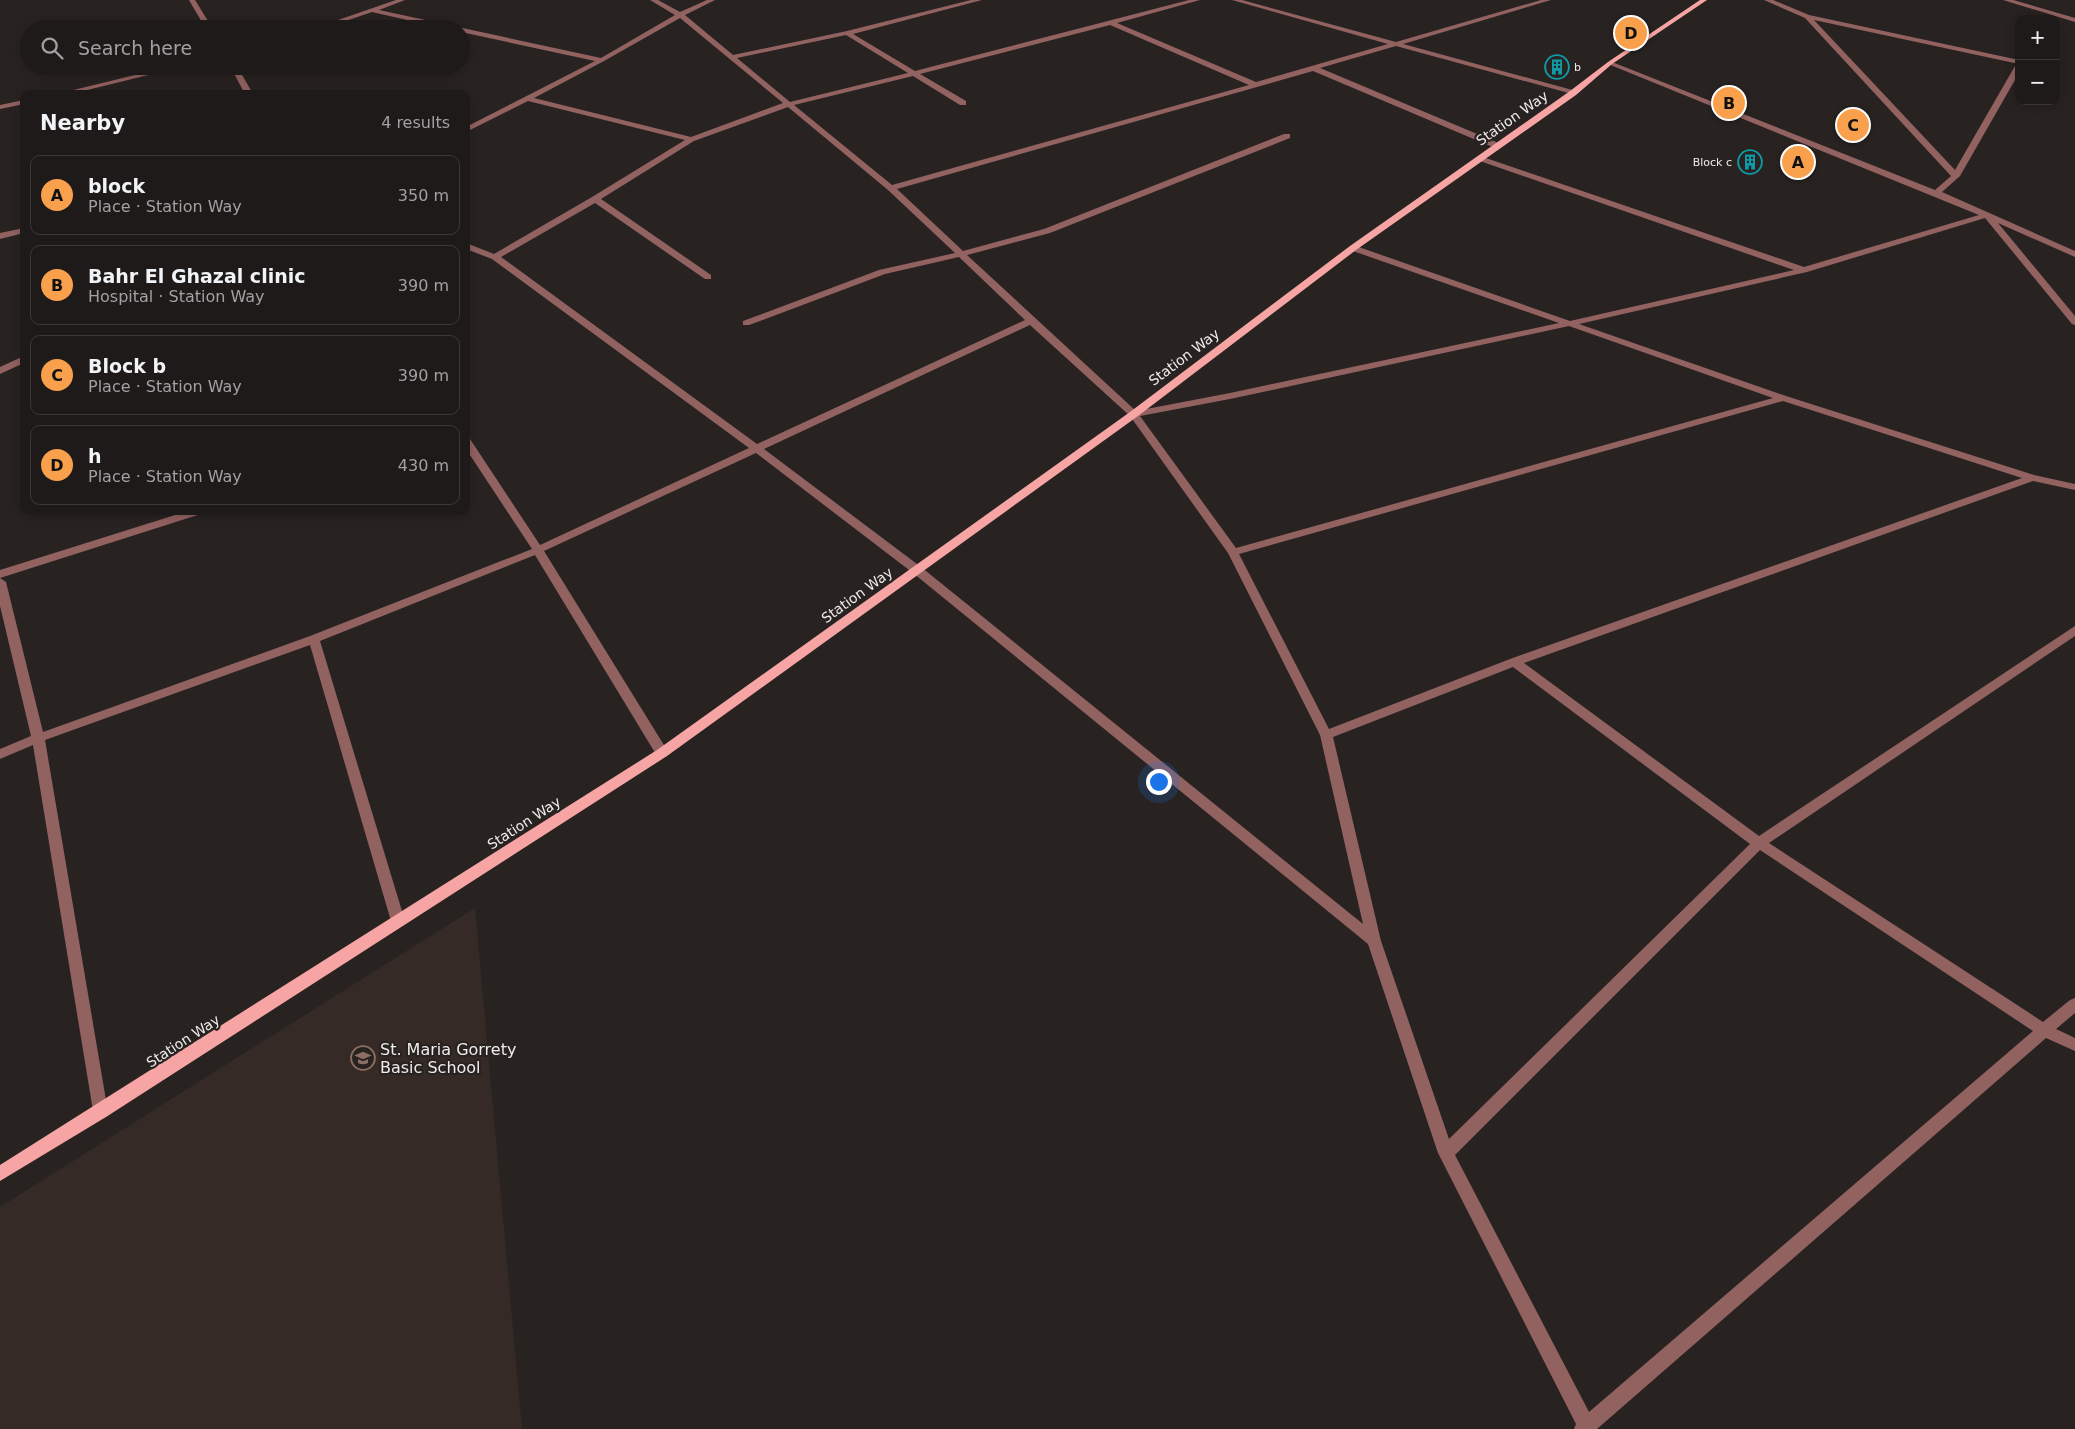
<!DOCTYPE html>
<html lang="en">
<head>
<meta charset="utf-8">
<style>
	body { margin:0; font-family:"DejaVu Sans",sans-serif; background:#262322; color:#f1f3f6 }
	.controls { position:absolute; right:15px; top:15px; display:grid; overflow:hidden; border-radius:10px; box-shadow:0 2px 12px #0003 }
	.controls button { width:45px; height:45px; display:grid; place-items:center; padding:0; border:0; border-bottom:1px solid #3c3838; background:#1e1a19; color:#f1f3f6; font:25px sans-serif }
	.you { position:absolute; left:1158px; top:781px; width:18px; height:18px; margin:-12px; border:4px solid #fff; border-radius:50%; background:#1a73e8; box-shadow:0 0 0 8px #1a73e833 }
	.badge { display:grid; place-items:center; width:32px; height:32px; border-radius:50%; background:#f9a04c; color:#111; font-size:16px; font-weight:700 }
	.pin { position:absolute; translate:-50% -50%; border:2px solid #fff; box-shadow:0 1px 5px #0006 }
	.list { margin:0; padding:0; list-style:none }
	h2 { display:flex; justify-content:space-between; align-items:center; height:65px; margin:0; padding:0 20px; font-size:21px }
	h2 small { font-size:16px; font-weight:400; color:#a1a1a2 }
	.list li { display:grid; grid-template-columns:32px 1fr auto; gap:15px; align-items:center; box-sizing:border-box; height:80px; margin:0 10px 10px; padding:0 10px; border:1px solid #3c3838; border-radius:10px }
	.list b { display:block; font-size:19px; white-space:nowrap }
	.list p { margin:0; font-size:16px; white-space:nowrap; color:#a1a1a2 }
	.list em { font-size:16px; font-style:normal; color:#a1a1a2 }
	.icon { flex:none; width:28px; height:28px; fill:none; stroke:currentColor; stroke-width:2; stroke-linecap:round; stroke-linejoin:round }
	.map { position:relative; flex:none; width:2075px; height:1429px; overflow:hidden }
	.search { position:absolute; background:#1e1a19; box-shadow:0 2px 12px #0003; left:20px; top:20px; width:450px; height:55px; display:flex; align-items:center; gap:12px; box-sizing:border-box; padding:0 18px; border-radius:28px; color:#a1a1a2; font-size:19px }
	.panel { position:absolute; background:#1e1a19; box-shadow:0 2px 12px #0003; left:20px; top:90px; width:450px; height:425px; border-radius:10px }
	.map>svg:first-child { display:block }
	.built { fill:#352a26 }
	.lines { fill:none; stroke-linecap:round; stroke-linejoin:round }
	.minor { fill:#926261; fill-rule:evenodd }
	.major { fill:#f6a5a4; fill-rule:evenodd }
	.labels { text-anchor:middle; stroke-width:4.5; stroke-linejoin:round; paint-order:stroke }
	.far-poi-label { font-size:11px; fill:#eeebea; stroke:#282321; text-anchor:start }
	.street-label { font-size:14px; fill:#eeebea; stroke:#282321 }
	.near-poi-label { font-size:16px; fill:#eeebea; stroke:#282321; text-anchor:start }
</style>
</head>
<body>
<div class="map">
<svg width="2075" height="1429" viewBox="0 0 2075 1429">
	<rect width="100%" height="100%" fill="#282321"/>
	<polygon class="built" points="475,908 522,1429 0,1429 0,1207"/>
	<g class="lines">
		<g class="minor">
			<polygon points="189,0 195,0 213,29 206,29"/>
			<path d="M 396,0 L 405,0 L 379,10 L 601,58 L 675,15 L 650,0 L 658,0 L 680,12 L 707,0 L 715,0 L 685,15 L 733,55 L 847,31 L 971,0 L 982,0 L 853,34 L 915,71 L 1189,0 L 1200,0 L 1117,23 L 1256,82 L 1388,44 L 1232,0 L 1242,0 L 1396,42 L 1541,0 L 1551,0 L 1403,44 L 1576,91 L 1576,95 L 1396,46 L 1320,68 L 1501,144 L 1501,148 L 1495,148 L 1313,71 L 897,189 L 963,251 L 1044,229 L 1284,134 L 1290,134 L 1290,138 L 1050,233 L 967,255 L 1136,411 L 1230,393 L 1559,323 L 1350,250 L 1349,248 L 1353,245 L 1570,321 L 1794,270 L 1477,160 L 1476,158 L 1480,156 L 1804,267 L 1979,215 L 1608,64 L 1608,62 L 1612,62 L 1935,190 L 1951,176 L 1805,18 L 1764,0 L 1773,0 L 1809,15 L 2019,60 L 2019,73 L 1960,176 L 1942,192 L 2075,251 L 2075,257 L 1998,223 L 2075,316 L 2075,325 L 2072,324 L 1985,218 L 1807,272 L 1579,324 L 1786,396 L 2034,475 L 2075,484 L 2075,490 L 2033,481 L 1524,663 L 1759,836 L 2075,626 L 2075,636 L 1769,843 L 2043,1022 L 2070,1000 L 2075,998 L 2075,1013 L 2056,1029 L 2075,1038 L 2075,1051 L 2046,1038 L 1597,1429 L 1574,1429 L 1576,1424 L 1438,1153 L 1368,944 L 913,573 L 756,453 L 544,551 L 667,750 L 668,753 L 667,756 L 657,756 L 535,555 L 320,641 L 405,921 L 403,925 L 398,927 L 393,925 L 391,921 L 310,645 L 45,740 L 108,1112 L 106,1117 L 100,1119 L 94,1117 L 33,745 L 0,759 L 0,749 L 31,736 L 0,606 L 0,578 L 6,582 L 43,732 L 310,636 L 532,549 L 466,449 L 466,438 L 470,439 L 540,545 L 749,448 L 492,259 L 466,249 L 466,243 L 494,254 L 592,197 L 685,140 L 528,101 L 466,132 L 466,127 L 595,61 L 461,32 L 461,29 L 447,29 L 372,12 L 322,29 L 312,29 ZM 680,18 L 783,103 L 691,137 L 534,98 L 604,61 ZM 1814,20 L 2019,64 L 2015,66 L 1955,170 ZM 1110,25 L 1249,85 L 892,185 L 794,105 L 913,76 L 960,105 L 966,105 L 966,101 L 920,74 ZM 846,35 L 908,73 L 790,102 L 737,58 ZM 788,107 L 888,190 L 955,253 L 879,270 L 743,321 L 743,325 L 749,325 L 885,274 L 959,257 L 1025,320 L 757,444 L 501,257 L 595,203 L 705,279 L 711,279 L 711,275 L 601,199 L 694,141 ZM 1030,325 L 1130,416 L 1228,553 L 1320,735 L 1363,924 L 921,567 L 764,449 ZM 1569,326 L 1773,398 L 1236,548 L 1140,416 L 1230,399 ZM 1783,401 L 2022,478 L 1510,659 L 1329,729 L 1239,554 ZM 1513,667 L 1750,844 L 1449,1139 L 1381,941 L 1333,737 ZM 1760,850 L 2033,1031 L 1589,1412 L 1455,1155 Z"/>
			<polygon points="2003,0 2013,0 2075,18 2075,22"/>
			<polygon points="172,66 185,66 71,94 57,94"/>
			<polygon points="230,66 237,66 253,94 245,94"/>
			<polygon points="24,100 24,104 0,109 0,105"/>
			<polygon points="24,228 24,233 0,239 0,233"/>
			<polygon points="24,356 24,363 0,374 0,367"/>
			<polygon points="188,511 205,511 204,513 0,578 0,570"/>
		</g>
		<polygon class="major" points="1700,0 1707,0 1612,64 1576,95 1356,250 1138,416 667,756 106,1117 0,1181 0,1165 657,750 1130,412 1350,246 1570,91 1608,62"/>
	</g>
	<defs>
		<g id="building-ring" transform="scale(1.25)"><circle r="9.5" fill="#282321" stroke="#0f9aa8" stroke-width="1.5"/><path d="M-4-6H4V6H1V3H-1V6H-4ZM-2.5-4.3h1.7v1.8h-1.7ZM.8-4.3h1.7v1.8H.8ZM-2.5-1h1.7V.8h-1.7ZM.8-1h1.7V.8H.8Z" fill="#0f9aa8"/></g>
		<g id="school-ring" transform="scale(1.25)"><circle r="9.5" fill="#282321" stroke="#8d6e63" stroke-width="1.5"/><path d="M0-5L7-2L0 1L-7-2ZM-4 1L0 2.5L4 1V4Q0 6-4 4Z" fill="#8d6e63"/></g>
	</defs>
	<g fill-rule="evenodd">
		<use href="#building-ring" x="1557" y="67"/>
		<use href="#building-ring" x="1750" y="162"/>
		<use href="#school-ring" x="363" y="1058"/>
	</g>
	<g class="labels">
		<g class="far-poi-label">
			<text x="1574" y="71">b</text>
			<text x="1732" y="166" text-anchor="end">Block c</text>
		</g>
		<g class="street-label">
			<text transform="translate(1512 118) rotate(-35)" y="5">Station Way</text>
			<text transform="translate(1184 357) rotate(-37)" y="5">Station Way</text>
			<text transform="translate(857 595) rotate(-36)" y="5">Station Way</text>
			<text transform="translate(524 823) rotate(-33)" y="5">Station Way</text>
			<text transform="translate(183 1041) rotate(-33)" y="5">Station Way</text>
		</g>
		<g class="near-poi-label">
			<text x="380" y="1055">St. Maria Gorrety<tspan x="380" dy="18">Basic School</tspan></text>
		</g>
	</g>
</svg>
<div class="controls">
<button>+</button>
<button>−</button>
</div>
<div class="you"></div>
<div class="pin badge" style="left:1798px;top:162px">A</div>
<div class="pin badge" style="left:1729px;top:103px">B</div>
<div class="pin badge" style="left:1853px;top:125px">C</div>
<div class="pin badge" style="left:1631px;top:33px">D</div>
<div class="search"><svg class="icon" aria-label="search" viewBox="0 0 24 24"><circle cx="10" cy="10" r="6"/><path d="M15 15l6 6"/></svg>Search here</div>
<section class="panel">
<h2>Nearby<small>4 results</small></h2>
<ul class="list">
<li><span class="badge">A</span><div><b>block</b><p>Place · Station Way</p></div><em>350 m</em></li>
<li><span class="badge">B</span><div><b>Bahr El Ghazal clinic</b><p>Hospital · Station Way</p></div><em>390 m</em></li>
<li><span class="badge">C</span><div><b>Block b</b><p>Place · Station Way</p></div><em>390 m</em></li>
<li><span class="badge">D</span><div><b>h</b><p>Place · Station Way</p></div><em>430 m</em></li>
</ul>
</section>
</div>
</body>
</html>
